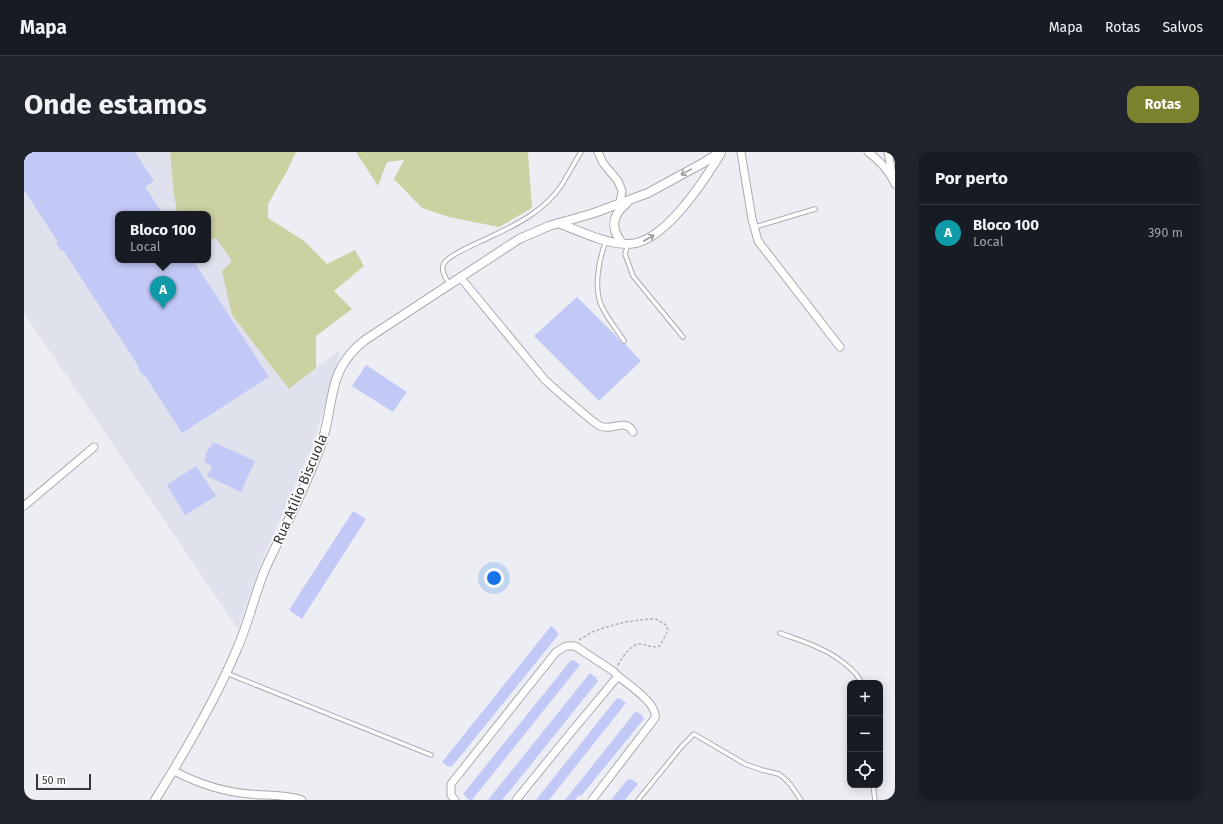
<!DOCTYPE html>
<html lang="pt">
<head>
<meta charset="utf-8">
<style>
	body { margin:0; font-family:"Fira Sans",sans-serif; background:#20242c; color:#f1f3f6 }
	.controls { position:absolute; right:12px; bottom:12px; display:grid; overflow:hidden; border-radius:8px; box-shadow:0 2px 10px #0003 }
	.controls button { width:36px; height:36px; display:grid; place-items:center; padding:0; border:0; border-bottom:1px solid #363941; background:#171b24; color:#f1f3f6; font:20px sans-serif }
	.scale { position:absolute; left:12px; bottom:10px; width:55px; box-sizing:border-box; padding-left:4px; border:2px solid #37383a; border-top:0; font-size:11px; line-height:14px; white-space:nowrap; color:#37383a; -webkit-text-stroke:3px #fff; paint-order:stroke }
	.you { position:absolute; left:470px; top:426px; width:14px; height:14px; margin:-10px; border:3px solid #fff; border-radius:50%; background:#1a73e8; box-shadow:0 0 0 6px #1a73e833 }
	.badge { display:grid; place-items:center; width:26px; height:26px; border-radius:50%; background:#7a822d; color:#fff; font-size:13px; font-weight:700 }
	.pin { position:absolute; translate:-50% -33px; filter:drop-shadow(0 1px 2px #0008) }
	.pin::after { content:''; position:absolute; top:21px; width:14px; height:12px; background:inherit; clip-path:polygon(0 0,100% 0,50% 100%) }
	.popup { position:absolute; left:91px; top:59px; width:96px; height:52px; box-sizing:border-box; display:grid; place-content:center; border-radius:8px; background:#171b24; filter:drop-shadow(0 1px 3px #0005); font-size:13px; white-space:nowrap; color:#9ea1a6 }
	.popup b { font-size:15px; color:#f1f3f6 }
	.popup::after { content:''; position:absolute; left:50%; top:100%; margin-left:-8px; border:8px solid transparent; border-top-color:#171b24 }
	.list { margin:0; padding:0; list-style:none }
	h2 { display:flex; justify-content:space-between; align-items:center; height:52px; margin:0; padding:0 16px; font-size:17px }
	h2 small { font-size:13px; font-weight:400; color:#9ea1a6 }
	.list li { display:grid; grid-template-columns:26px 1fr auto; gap:12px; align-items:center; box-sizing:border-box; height:56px; padding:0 16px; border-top:1px solid #363941 }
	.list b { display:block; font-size:15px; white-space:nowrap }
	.list p { margin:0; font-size:13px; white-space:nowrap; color:#9ea1a6 }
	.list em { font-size:13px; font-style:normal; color:#9ea1a6 }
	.icon { flex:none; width:22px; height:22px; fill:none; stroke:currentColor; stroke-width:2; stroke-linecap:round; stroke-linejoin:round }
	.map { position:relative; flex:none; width:871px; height:648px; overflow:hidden; border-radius:12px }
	header { display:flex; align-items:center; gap:24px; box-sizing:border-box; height:56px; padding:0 20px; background:#171b24; border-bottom:1px solid #363941 }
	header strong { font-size:19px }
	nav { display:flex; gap:22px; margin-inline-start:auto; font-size:14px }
	.intro { display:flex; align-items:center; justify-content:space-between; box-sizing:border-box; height:96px; padding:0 24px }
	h1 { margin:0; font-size:28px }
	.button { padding:10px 18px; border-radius:12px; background:#7a822d; color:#fff; font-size:14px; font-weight:700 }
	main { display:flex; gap:24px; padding:0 24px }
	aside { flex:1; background:#171b24; border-radius:12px; box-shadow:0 2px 10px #0003 }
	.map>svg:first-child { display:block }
	.built { fill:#dfe1ed }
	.green { fill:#cbd1a1 }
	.building { fill:#c3c9f6 }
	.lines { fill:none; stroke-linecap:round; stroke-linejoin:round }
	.service-casing { stroke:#aaabb1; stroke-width:5.5 }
	.minor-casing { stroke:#aaabb1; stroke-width:9 }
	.tertiary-casing { stroke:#aaabb1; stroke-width:10 }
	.path { stroke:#b2b3b7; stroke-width:1.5; stroke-dasharray:3 2; stroke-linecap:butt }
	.service { stroke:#fff; stroke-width:3.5 }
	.minor { stroke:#fff; stroke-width:7 }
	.tertiary { stroke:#fff; stroke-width:8 }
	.oneway { stroke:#9b9c9c }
	.labels { text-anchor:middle; stroke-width:3; stroke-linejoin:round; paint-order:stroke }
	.street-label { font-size:14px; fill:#37383a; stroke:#fff }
</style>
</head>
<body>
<header>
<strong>Mapa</strong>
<nav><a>Mapa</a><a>Rotas</a><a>Salvos</a></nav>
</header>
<div class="intro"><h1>Onde estamos</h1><a class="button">Rotas</a></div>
<main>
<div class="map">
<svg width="871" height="648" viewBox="0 0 871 648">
	<rect width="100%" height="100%" fill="#edeef4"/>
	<polygon class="built" points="0,0 146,0 149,34 153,62 94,62 94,108 184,108 184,89 192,86 208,109 265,237 317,197 289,293 238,408 214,477 0,161"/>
	<g class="green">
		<polygon points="146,0 272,0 263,19 244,52 244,66 280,89 303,112 331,98 340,114 310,139 328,157 292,184 292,216 265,237 208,163 198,119 208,109 192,86 184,89 184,62 153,62 149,34"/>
		<polygon points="332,0 504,0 508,56 475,75 425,65 398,56 370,27 380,8 363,10 354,34"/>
	</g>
	<g class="building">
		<polygon points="0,0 111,0 130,29 121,35 139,62 94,62 94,108 169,108 245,225 158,281 120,222 118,223 114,216 115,215 39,98 37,99 32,91 34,90 0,38"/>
		<polygon points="553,145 593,185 598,191 601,192 617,209 575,249 510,184"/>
		<polygon points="342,213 383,240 369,260 328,234"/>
		<polygon points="189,290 231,309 217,340 183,324 188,314 180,310 183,304 181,303 185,295 186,296"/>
		<polygon points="172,314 192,344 161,363 143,333"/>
		<polygon points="329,359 342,367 278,467 265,458"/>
		<polygon points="527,474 533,479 532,480 535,482 435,606 427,615 425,614 424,615 418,610"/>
		<polygon points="547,508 549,509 550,508 556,513 448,648 445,648 439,642"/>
		<polygon points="566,521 573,526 572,527 574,529 485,640 478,648 464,648"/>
		<polygon points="593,546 595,547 596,546 602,551 525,648 512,648"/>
		<polygon points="612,559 619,564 618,565 620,567 557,644 555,643 551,648 541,648"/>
		<polygon points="604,627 606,628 607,627 614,632 601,648 587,648"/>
	</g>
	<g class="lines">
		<g class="service-casing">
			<g id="service">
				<polyline points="731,75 791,57"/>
				<path d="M 582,89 C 575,107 569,136 578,155 C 584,167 593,178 600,189"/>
				<polyline points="604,92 601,102 609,124 659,185"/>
				<path d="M 425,132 C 422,126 415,117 421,110 C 428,101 454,91 466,85 C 492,73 520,59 537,34 C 544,23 550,11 557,0"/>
				<path d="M 756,481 C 769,486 784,490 797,497 C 809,502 834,519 837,531"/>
				<polyline points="202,521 407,603"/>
				<polyline points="849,633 851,648"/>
				<polyline points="614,648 658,594 670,582 721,612 738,618 755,622 761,627 766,632 777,648"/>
			</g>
		</g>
		<g class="minor-casing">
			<g id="minor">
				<polyline points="574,0 579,11 594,29 598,39 596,51"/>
				<polyline points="717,0 728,67 734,89 816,195"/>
				<path d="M 844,0 C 855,8 865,19 871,32"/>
				<polyline points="864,0 868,23"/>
				<path d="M 436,125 L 521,228 C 533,239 546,250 559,261 C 564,265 570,271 576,274 C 589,280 601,265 609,280"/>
				<polyline points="0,354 70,295"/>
				<path d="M 150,619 C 173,631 200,640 226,642 C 244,644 261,642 278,648"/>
				<polyline points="431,648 427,643 427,632 532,500 542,494 551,494 589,519 594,524"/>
				<path d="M 492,648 L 544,584 L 594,524 C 605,533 634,552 631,566 L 568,648"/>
			</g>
		</g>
		<g class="tertiary-casing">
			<g id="tertiary">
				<path d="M 534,71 C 556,79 581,92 604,92 C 640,92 680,29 697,1"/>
				<path d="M 598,91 C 586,76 588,63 603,51"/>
				<path d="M 131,648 C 161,600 191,549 213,497 C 224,472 230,445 240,420 C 246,405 254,391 261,376 C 273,350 286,323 296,296 C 312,253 300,220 341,188 L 495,87 L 525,74 L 570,61 L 624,41 L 679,11 L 696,0"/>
			</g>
		</g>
		<path class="path" d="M 555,488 L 568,480 L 579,476 L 601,470 L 625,467 L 632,467 L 642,473 L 644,478 L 636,494 C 628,496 626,494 618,492 C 607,490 598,507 593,514"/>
		<use href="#service" class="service"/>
		<use href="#minor" class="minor"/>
		<use href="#tertiary" class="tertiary"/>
	</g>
	<defs><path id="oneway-shaft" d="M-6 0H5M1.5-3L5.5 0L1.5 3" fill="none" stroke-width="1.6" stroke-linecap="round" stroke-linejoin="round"/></defs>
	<g class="oneway">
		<use href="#oneway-shaft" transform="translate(662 20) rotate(151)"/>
		<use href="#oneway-shaft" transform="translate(625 86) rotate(-30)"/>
	</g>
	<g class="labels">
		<g class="street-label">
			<text transform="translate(276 337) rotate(-67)" y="5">Rua Atílio Biscuola</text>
		</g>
	</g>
</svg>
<div class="controls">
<button>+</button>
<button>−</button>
<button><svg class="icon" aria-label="locate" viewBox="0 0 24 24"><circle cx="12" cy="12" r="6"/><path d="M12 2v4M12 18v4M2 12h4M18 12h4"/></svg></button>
</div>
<div class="scale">50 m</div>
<div class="you"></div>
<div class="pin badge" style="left:139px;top:157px;background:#0f9aa8">A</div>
<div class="popup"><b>Bloco 100</b>Local</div>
</div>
<aside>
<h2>Por perto<small></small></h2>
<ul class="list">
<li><span class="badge" style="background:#0f9aa8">A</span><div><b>Bloco 100</b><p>Local</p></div><em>390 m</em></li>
</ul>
</aside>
</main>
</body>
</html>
